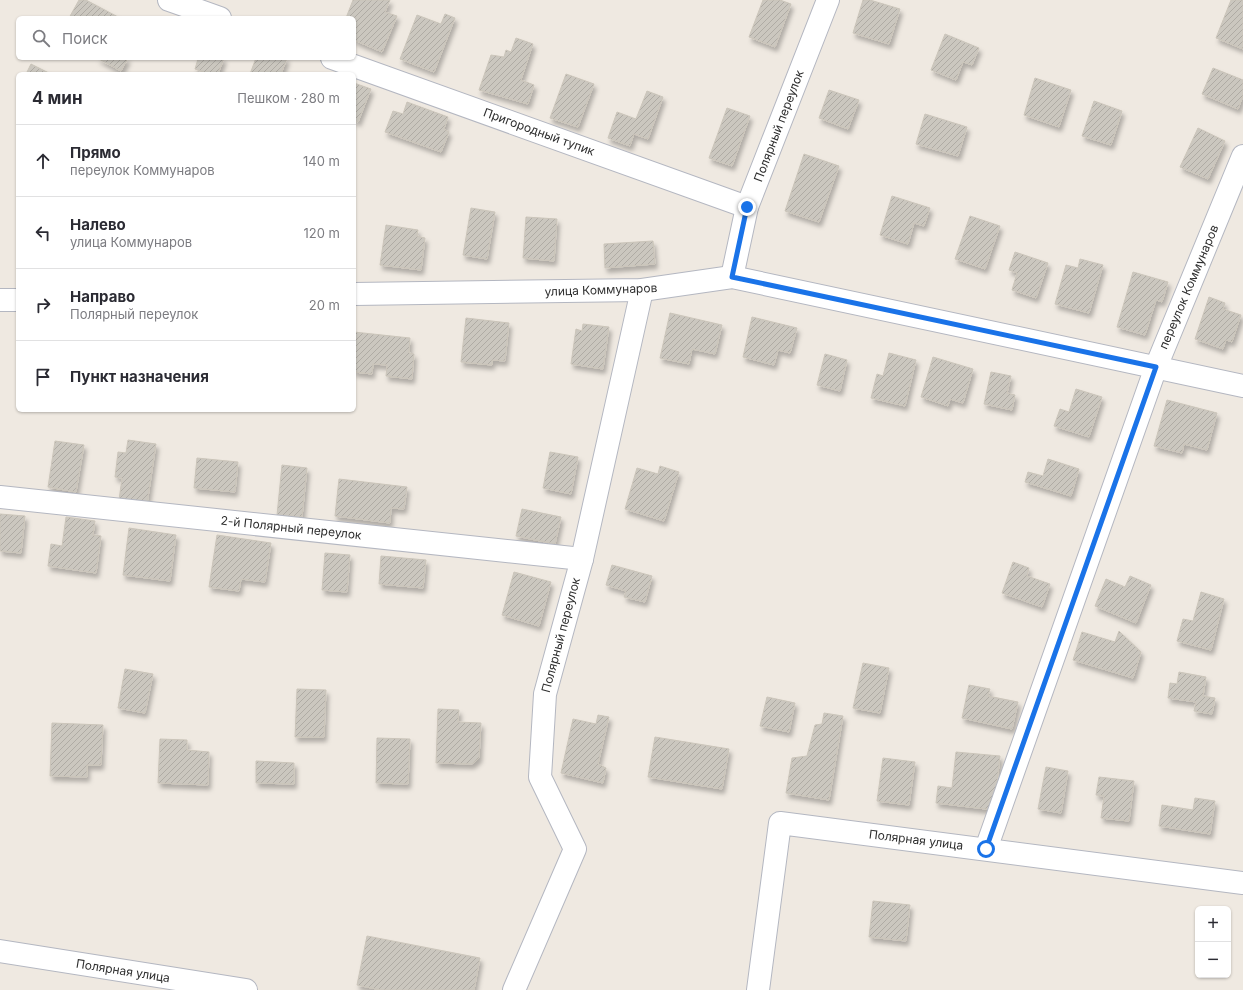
<!DOCTYPE html>
<html lang="ru">
<head>
<meta charset="utf-8">
<style>
	body { margin:0; font-family:Inter,sans-serif; background:#f2f2f3; color:#2b2b33 }
	.controls { position:absolute; right:12px; bottom:12px; display:grid; overflow:hidden; border-radius:6px; box-shadow:0 1px 3px #0004 }
	.controls button { width:36px; height:36px; display:grid; place-items:center; padding:0; border:0; border-bottom:1px solid #e1e1e2; background:#fff; color:#2b2b33; font:20px sans-serif }
	.stop { position:absolute; width:12px; height:12px; margin:-9px; border:3px solid #1a73e8; border-radius:50%; background:#fff }
	.stop.end { background:#1a73e8; border-color:#fff; box-shadow:0 1px 4px #0008 }
	.list { margin:0; padding:0; list-style:none }
	h2 { display:flex; justify-content:space-between; align-items:center; height:52px; margin:0; padding:0 16px; font-size:17px }
	h2 small { font-size:13px; font-weight:400; color:#7c7c81 }
	.list li { display:grid; grid-template-columns:26px 1fr auto; gap:12px; align-items:center; box-sizing:border-box; height:72px; padding:0 16px; border-top:1px solid #e1e1e2 }
	.list b { display:block; font-size:15px; white-space:nowrap }
	.list p { margin:0; font-size:13px; white-space:nowrap; color:#7c7c81 }
	.list em { font-size:13px; font-style:normal; color:#7c7c81 }
	.icon { flex:none; width:22px; height:22px; fill:none; stroke:currentColor; stroke-width:2; stroke-linecap:round; stroke-linejoin:round }
	.map { position:relative; flex:none; width:1243px; height:990px; overflow:hidden }
	.search { position:absolute; background:#fff; box-shadow:0 1px 3px #0004; left:16px; top:16px; width:340px; height:44px; display:flex; align-items:center; gap:10px; box-sizing:border-box; padding:0 14px; border-radius:6px; color:#7c7c81; font-size:15px }
	.panel { position:absolute; background:#fff; box-shadow:0 1px 3px #0004; left:16px; top:72px; width:340px; height:340px; border-radius:6px }
	.map>svg:first-child { display:block }
	.building { fill:url(#building-hatch); stroke:#cbc5ba; filter:url(#shadow) }
	.lines { fill:none; stroke-linecap:round; stroke-linejoin:round }
	.minor-casing { stroke:#b4b7c1; stroke-width:24 }
	.minor { stroke:#fff; stroke-width:22 }
	.route { stroke:#1a73e8; stroke-width:5 }
	.labels { text-anchor:middle; stroke-width:3; stroke-linejoin:round; paint-order:stroke }
	.street-label { font-size:12px; fill:#2e2e2e; stroke:#fff }
</style>
</head>
<body>
<div class="map">
<svg width="1243" height="990" viewBox="0 0 1243 990">
	<defs>
		<pattern id="building-hatch" width="6" height="6" patternUnits="userSpaceOnUse"><rect width="6" height="6" fill="#cbc7bf"/><path d="M-1 1l2-2M0 6l6-6M5 7l2-2" fill="none" stroke="#afaba4"/></pattern>
		<filter id="shadow"><feDropShadow dx="2.5" dy="4.5" stdDeviation="2" flood-color="#0004"/></filter>
	</defs>
	<rect width="100%" height="100%" fill="#efe9e1"/>
	<g class="building">
		<polygon points="79,0 86,0 120,18 69,18"/>
		<polygon points="353,0 390,0 385,12 397,16 382,52 354,40 354,18 346,18"/>
		<polygon points="763,0 780,0 791,4 775,47 749,37"/>
		<polygon points="863,0 870,0 900,9 889,44 853,33"/>
		<polygon points="1231,0 1243,0 1243,49 1216,38"/>
		<polygon points="445,14 455,18 434,72 400,59 417,15 441,24"/>
		<polygon points="945,34 979,48 972,65 963,62 956,80 931,70"/>
		<polygon points="516,38 533,44 521,80 534,85 528,104 479,90 491,55 504,57 506,50 511,52"/>
		<polygon points="97,58 128,58 121,71"/>
		<polygon points="195,58 224,58 218,74 209,74 195,69 198,59"/>
		<polygon points="256,58 287,58 281,74 250,74"/>
		<polygon points="31,64 51,74 26,74"/>
		<polygon points="1213,68 1243,80 1243,96 1238,109 1202,94"/>
		<polygon points="566,74 594,84 578,127 550,118"/>
		<polygon points="1035,78 1071,90 1059,127 1024,115"/>
		<polygon points="354,83 371,89 358,122 354,120"/>
		<polygon points="829,90 859,100 848,129 819,118"/>
		<polygon points="647,91 663,97 648,139 634,134 630,146 608,138 617,112 636,119"/>
		<polygon points="1094,101 1122,111 1111,145 1082,136"/>
		<polygon points="407,102 448,117 444,129 449,132 441,152 385,132 393,111 403,114"/>
		<polygon points="727,108 750,116 732,166 709,158"/>
		<polygon points="925,114 967,127 958,156 916,144"/>
		<polygon points="1198,128 1225,141 1208,179 1180,167"/>
		<polygon points="804,154 839,166 819,222 785,211"/>
		<polygon points="892,196 930,208 924,226 914,223 908,244 880,235"/>
		<polygon points="471,208 495,212 487,259 463,255"/>
		<polygon points="970,216 1000,226 985,269 955,259"/>
		<polygon points="526,217 557,219 554,261 523,258"/>
		<polygon points="386,225 418,230 417,236 425,238 421,270 380,265"/>
		<polygon points="653,241 655,264 605,268 604,244"/>
		<polygon points="1015,252 1048,263 1036,298 1012,290 1017,273 1009,270"/>
		<polygon points="1080,259 1103,265 1089,313 1055,304 1066,265 1078,268"/>
		<polygon points="1133,272 1168,282 1162,302 1156,300 1145,335 1117,327"/>
		<polygon points="1209,297 1225,303 1223,309 1241,315 1232,342 1226,340 1223,349 1195,339"/>
		<polygon points="670,313 722,325 715,354 692,349 689,364 660,358"/>
		<polygon points="752,317 797,328 790,353 778,350 774,365 743,357"/>
		<polygon points="466,318 509,323 505,361 492,360 492,365 461,362"/>
		<polygon points="583,324 609,327 603,369 571,364 576,329 582,331"/>
		<polygon points="354,332 410,338 409,353 414,354 412,379 386,376 387,365 373,364 372,374 354,372"/>
		<polygon points="889,353 916,360 905,406 871,398 877,374 883,376"/>
		<polygon points="825,354 847,360 840,391 817,385"/>
		<polygon points="933,357 973,369 963,403 950,399 948,406 921,397"/>
		<polygon points="991,372 1011,376 1007,393 1015,395 1012,410 984,404"/>
		<polygon points="1076,389 1102,397 1089,437 1054,426 1060,409 1069,412"/>
		<polygon points="1167,400 1217,413 1207,450 1184,444 1182,453 1154,446"/>
		<polygon points="128,440 156,444 147,504 119,500 122,478 115,477 118,452 126,453"/>
		<polygon points="55,441 84,445 76,492 48,487"/>
		<polygon points="550,452 578,457 571,494 543,488"/>
		<polygon points="197,458 238,462 235,492 194,488"/>
		<polygon points="1048,459 1079,469 1071,496 1025,482 1028,472 1043,476"/>
		<polygon points="282,465 307,468 302,517 277,515"/>
		<polygon points="660,466 679,472 664,521 625,509 637,468 658,474"/>
		<polygon points="339,479 407,487 404,509 391,508 390,523 335,516"/>
		<polygon points="522,509 561,517 555,544 516,536"/>
		<polygon points="0,514 25,516 21,553 0,551"/>
		<polygon points="66,517 95,521 93,535 101,536 96,573 48,566 51,544 62,546"/>
		<polygon points="129,528 176,535 170,581 123,575"/>
		<polygon points="217,535 271,543 265,582 241,579 239,591 209,587"/>
		<polygon points="325,553 350,555 347,592 322,590"/>
		<polygon points="381,556 426,560 423,588 379,584"/>
		<polygon points="1013,562 1029,568 1027,576 1050,584 1042,607 1002,593"/>
		<polygon points="612,565 652,576 645,602 624,597 626,591 606,585"/>
		<polygon points="514,572 551,582 539,626 502,615"/>
		<polygon points="1130,576 1151,585 1136,623 1095,606 1106,579 1125,587"/>
		<polygon points="1201,592 1224,599 1211,650 1177,641 1183,619 1193,621"/>
		<polygon points="1119,631 1141,652 1133,678 1073,660 1082,632 1115,642"/>
		<polygon points="863,663 889,668 880,713 853,708"/>
		<polygon points="125,669 153,674 145,713 118,708"/>
		<polygon points="1179,672 1206,677 1203,696 1215,698 1212,714 1194,711 1196,702 1168,698 1170,683 1177,684"/>
		<polygon points="969,685 990,689 988,696 1018,702 1012,729 962,718"/>
		<polygon points="297,689 326,690 324,737 295,737"/>
		<polygon points="767,697 795,703 789,732 760,726"/>
		<polygon points="438,709 459,710 458,722 481,723 479,758 472,764 436,763"/>
		<polygon points="824,713 843,716 829,800 786,793 792,758 807,756 815,725 822,724"/>
		<polygon points="598,715 609,717 598,764 606,768 603,783 561,773 573,719 596,724"/>
		<polygon points="52,723 103,725 101,765 87,765 87,777 50,776"/>
		<polygon points="655,737 729,749 722,789 648,777"/>
		<polygon points="377,738 410,739 408,784 376,783"/>
		<polygon points="160,739 187,740 187,750 209,752 208,785 158,783"/>
		<polygon points="956,752 1000,756 994,810 936,803 938,786 952,788"/>
		<polygon points="883,758 915,762 909,805 877,801"/>
		<polygon points="256,761 294,763 294,784 256,783"/>
		<polygon points="1046,767 1068,771 1061,813 1038,809"/>
		<polygon points="1099,777 1134,781 1129,821 1101,818 1104,796 1096,795"/>
		<polygon points="1195,798 1215,801 1210,834 1159,826 1162,805 1193,810"/>
		<polygon points="873,901 910,905 906,941 869,937"/>
		<polygon points="367,936 480,958 474,990 381,990 357,985"/>
	</g>
	<g class="lines">
		<g class="minor-casing">
			<g id="minor">
				<polyline points="169,0 220,18"/>
				<polyline points="332,58 747,207"/>
				<polyline points="732,277 747,207 828,0"/>
				<polyline points="354,294 642,290 732,277 1243,386"/>
				<polyline points="0,300 18,300"/>
				<polyline points="0,497 582,559"/>
				<polyline points="986,849 1156,367 1243,156"/>
				<polyline points="0,951 246,990"/>
				<polyline points="514,990 575,849 540,777 545,694 582,559 642,290"/>
				<polyline points="758,990 780,823 1243,883"/>
			</g>
		</g>
		<use href="#minor" class="minor"/>
	</g>
	<g class="lines">
		<polyline class="route" points="747,207 732,277 1156,367 986,849"/>
	</g>
	<g class="labels">
		<g class="street-label">
			<text transform="translate(779 126) rotate(-69)" y="4">Полярный переулок</text>
			<text transform="translate(539 132) rotate(20)" y="4">Пригородный тупик</text>
			<text transform="translate(1189 287) rotate(-67)" y="4">переулок Коммунаров</text>
			<text transform="translate(601 290) rotate(-2)" y="4">улица Коммунаров</text>
			<text transform="translate(291 528) rotate(6)" y="4">2-й Полярный переулок</text>
			<text transform="translate(561 635) rotate(-75)" y="4">Полярный переулок</text>
			<text transform="translate(916 840) rotate(7)" y="4">Полярная улица</text>
			<text transform="translate(123 971) rotate(9)" y="4">Полярная улица</text>
		</g>
	</g>
</svg>
<div class="controls">
<button>+</button>
<button>−</button>
</div>
<div class="stop" style="left:986px;top:849px"></div>
<div class="stop end" style="left:747px;top:207px"></div>
<div class="search"><svg class="icon" aria-label="search" viewBox="0 0 24 24"><circle cx="10" cy="10" r="6"/><path d="M15 15l6 6"/></svg>Поиск</div>
<section class="panel">
<h2>4 мин<small>Пешком · 280 m</small></h2>
<ul class="list">
<li><svg class="icon" aria-label="ahead" viewBox="0 0 24 24"><path d="M12 20V5M6 11l6-6 6 6"/></svg><div><b>Прямо</b><p>переулок Коммунаров</p></div><em>140 m</em></li>
<li><svg class="icon" aria-label="left" viewBox="0 0 24 24"><path d="M17 20v-9H6M10 6l-5 5 5 5"/></svg><div><b>Налево</b><p>улица Коммунаров</p></div><em>120 m</em></li>
<li><svg class="icon" aria-label="right" viewBox="0 0 24 24"><path d="M7 20v-9h11M14 6l5 5-5 5"/></svg><div><b>Направо</b><p>Полярный переулок</p></div><em>20 m</em></li>
<li><svg class="icon" aria-label="arrive" viewBox="0 0 24 24"><path d="M6 21V4h12l-3 4 3 4H6"/></svg><div><b>Пункт назначения</b></div></li>
</ul>
</section>
</div>
</body>
</html>
